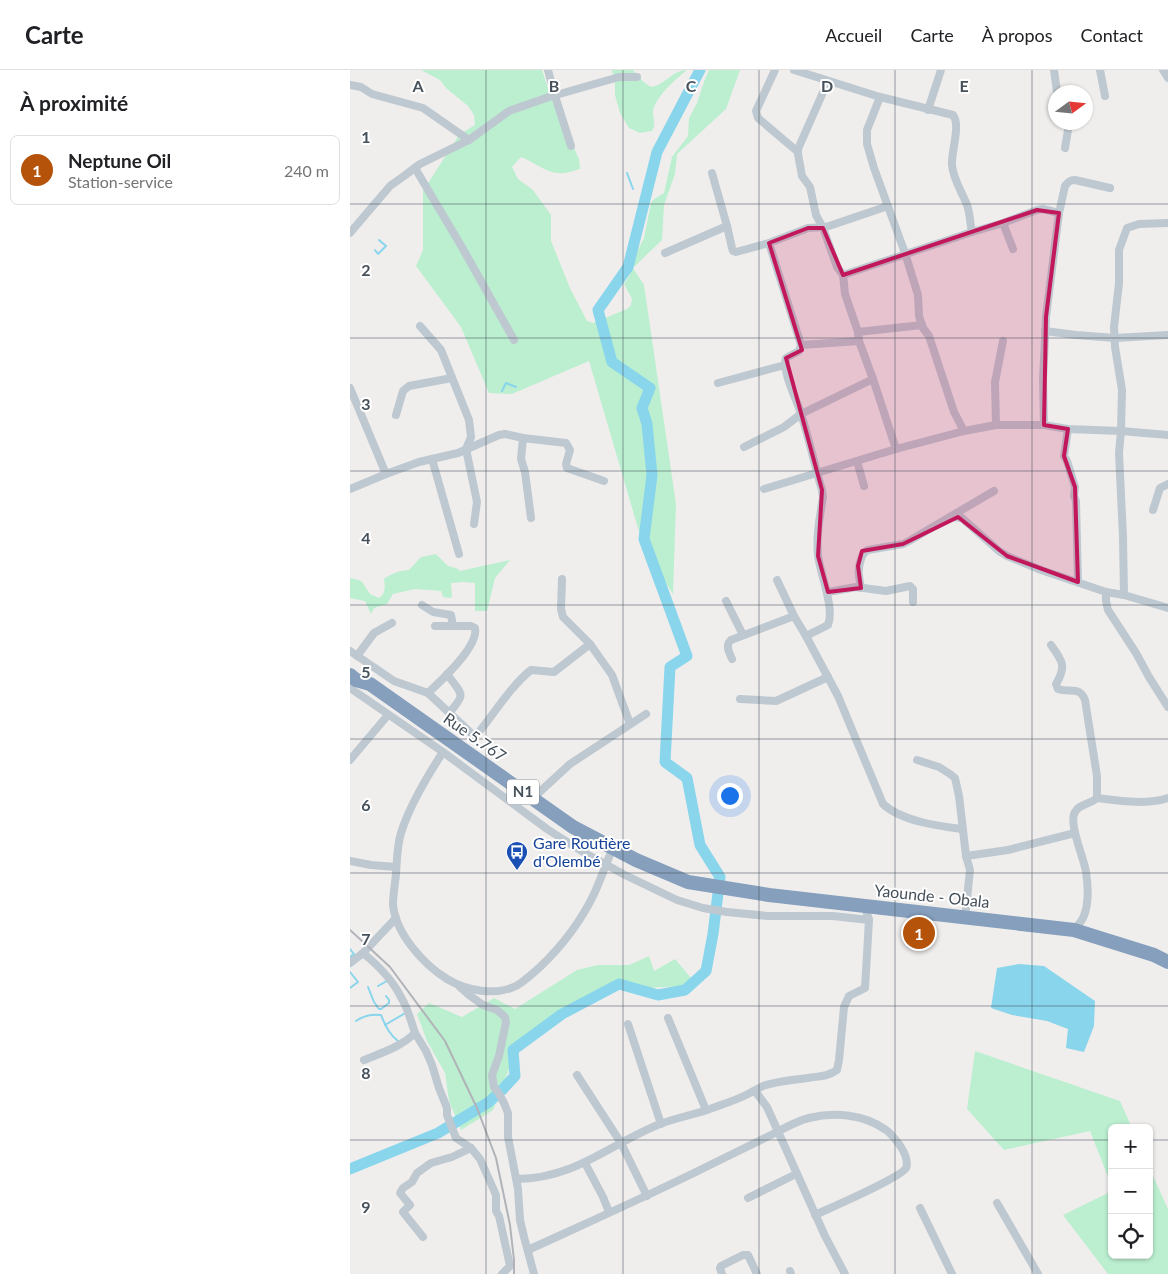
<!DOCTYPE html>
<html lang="fr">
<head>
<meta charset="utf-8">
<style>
	body { margin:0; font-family:Lato,sans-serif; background:#f2f2f2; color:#202124 }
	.controls { position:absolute; right:15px; bottom:15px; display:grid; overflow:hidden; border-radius:8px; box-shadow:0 1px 4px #0004 }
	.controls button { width:45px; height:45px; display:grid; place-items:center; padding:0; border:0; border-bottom:1px solid #e0e0e0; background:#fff; color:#202124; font:25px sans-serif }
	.compass { position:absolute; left:698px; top:15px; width:45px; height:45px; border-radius:50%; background:#fff; box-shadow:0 1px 4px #0004; rotate:75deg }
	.you { position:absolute; left:379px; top:725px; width:18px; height:18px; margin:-12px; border:4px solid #fff; border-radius:50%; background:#1a73e8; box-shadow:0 0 0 8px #1a73e833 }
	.badge { display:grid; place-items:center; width:32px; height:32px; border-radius:50%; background:#b45309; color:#fff; font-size:16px; font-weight:700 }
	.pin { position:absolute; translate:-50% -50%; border:2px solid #fff; box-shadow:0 1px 5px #0006 }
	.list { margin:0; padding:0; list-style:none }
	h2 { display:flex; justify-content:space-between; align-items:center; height:65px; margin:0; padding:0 20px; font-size:21px }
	h2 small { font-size:16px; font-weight:400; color:#757577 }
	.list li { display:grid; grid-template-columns:32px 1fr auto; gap:15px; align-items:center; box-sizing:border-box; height:70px; margin:0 10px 10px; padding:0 10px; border:1px solid #e0e0e0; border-radius:8px }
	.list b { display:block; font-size:19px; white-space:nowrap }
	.list p { margin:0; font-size:16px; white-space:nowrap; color:#757577 }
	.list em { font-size:16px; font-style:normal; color:#757577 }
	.icon { flex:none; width:28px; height:28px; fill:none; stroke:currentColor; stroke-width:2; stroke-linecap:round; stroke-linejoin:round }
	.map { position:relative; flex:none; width:818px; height:1204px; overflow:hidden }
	header { display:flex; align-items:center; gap:30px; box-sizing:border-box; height:70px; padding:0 25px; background:#fff; border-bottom:1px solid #e0e0e0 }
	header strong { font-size:24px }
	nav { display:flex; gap:28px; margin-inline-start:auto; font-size:18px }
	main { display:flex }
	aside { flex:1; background:#fff }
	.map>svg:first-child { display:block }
	.green { fill:#bbefd0 }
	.water { fill:#88d5ec }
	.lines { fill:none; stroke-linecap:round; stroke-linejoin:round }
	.stream { stroke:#88d5ec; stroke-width:2 }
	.river { stroke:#88d5ec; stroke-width:11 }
	.street { stroke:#bec8d0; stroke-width:8 }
	.highway { stroke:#859fbd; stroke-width:14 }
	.rail { stroke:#b0b3b8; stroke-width:2 }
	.marked { fill:#c2185b; fill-opacity:0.2; stroke:#c2185b; stroke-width:4; stroke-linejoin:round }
	.grid { fill:none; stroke:#46515b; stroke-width:1; stroke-opacity:0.55 }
	.labels { text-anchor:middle; stroke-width:4; stroke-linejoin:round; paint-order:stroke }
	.shield { fill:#fff; stroke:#7e858c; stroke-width:1 }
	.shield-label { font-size:15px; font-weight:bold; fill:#46515b }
	.street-label { font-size:16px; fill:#46515b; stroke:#fff }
	.transit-label { font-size:16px; fill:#164399; stroke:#fff; text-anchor:start }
	.grid-label { font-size:16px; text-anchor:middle; font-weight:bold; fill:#46515b; stroke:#fff; stroke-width:4; stroke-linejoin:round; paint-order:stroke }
</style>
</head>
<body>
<header>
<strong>Carte</strong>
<nav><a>Accueil</a><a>Carte</a><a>À propos</a><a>Contact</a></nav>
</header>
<main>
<aside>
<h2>À proximité<small></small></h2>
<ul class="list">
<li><span class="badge">1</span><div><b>Neptune Oil</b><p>Station-service</p></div><em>240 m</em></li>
</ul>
</aside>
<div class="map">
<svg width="818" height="1204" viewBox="0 0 818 1204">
	<rect width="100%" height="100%" fill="#f0eeed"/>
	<g class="green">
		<path d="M 71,0 L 192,0 L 203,33 L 229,89 L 230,99 C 225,100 219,103 214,103 C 197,105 185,92 171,87 L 162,97 L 168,109 L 183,120 L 201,145 L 201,171 L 220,218 L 237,251 L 243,253 L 277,239 L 281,235 L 282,229 L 274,214 L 280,205 L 282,192 L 294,168 L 301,133 L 304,129 L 314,123 L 322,87 L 338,66 L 339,48 L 347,33 L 355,9 L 359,0 L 390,0 L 376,39 L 327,84 L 325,104 L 314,135 L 312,170 L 283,198 L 294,215 L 326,434 L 323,524 L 295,482 L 239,291 L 162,324 L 139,323 L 111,257 L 66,196 L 73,180 L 73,121 L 109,65 L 125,55 L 124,45 L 118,36 L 96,18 L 90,10 Z"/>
		<path d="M 262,0 L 283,0 C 288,6 294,14 302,17 C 316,14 323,0 337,0 C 326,9 306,26 303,41 C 302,49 307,52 302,61 L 290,63 L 279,58 L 270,43 L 265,25 L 265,12 Z"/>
		<path d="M 86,484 L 98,496 L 106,498 L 110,501 L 160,490 L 145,508 L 137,541 L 125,541 L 125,513 L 114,512 L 101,513 L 102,527 L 100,528 L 93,527 L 91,521 L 65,519 L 43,524 L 37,534 L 24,538 L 21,544 L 15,531 L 0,528 L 0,508 C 16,511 12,513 20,524 L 29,528 C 36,524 35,516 34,509 C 40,504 51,500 59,500 L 71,487 Z"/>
		<polygon points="299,886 304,901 325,889 347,915 250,921 165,984 143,1040 111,1060 99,1031 95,1003 77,971 67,944 79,933 112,947 144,928 165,939 227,900 248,895 279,895"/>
		<polygon points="625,981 770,1031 782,1058 762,1058 762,1117 740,1061 654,1080 617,1039"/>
		<polygon points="799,1097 818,1139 818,1204 758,1204 713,1145 762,1121 762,1185 799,1185"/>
	</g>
	<polygon class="water" points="669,894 694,896 745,931 744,956 734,982 716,978 718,959 697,951 662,945 641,938 647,898"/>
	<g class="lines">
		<g class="stream">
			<polyline points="277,103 283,119"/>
			<polyline points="25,180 28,184 36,176 29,170"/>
			<polyline points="152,321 156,313 166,317"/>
			<polyline points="0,879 4,884 0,887"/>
			<polyline points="0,902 8,912 0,918"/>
			<polyline points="28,916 37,911"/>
			<polyline points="18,917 24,932 29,939 31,939 39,933 39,930 36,926"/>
			<path d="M 6,951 C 13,946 23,944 31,945 C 36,957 39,964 49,972"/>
			<polyline points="35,955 57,942"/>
		</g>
		<polyline class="river" points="0,1099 88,1063 139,1032 152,1020 165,1006 163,980 212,944 269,914 308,925 335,920 356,901 363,864 370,807 350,775 337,708 315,692 320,597 337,586 294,469 302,405 297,354 292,338 300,318 262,292 248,240 278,197 307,82 350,0"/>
		<g class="street">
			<polyline points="198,0 205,26 221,76"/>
			<polyline points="425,0 406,41 408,48 448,82"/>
			<path d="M 444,0 L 530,27 L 603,45 C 611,55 601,82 602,95 C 603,109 612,122 617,135 C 620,143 620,153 622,162"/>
			<polyline points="704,0 707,22"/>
			<polyline points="750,0 755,26"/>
			<polyline points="813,0 818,8"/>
			<polyline points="478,11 448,79 448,84 452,106 460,117 466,145 473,158 487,197 493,205 495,224 508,262 509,271 523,309 546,379"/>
			<polyline points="0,15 11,17 22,24 73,38 119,70"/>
			<polyline points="530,27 517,60 517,74 524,98 555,183 568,225 569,246 573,258 579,266 604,342 614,361"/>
			<polyline points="578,40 591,0"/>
			<polyline points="715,78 718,60 717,52"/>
			<polyline points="65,98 113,179 164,270"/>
			<path d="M 362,103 L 377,156 L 382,178 L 383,181 L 386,182 L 419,173 L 458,158 C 466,157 472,158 479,156 L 538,136"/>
			<polyline points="653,153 663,179"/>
			<polyline points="0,163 40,116 54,106 70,94 119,70 159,41 199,27 269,7 287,7"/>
			<path d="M 419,173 L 451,275 L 449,281 L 436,288 C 432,303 446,327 450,341 C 459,367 464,394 472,420 L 473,427 C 470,446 466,466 468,485 C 470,504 485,538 478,555 L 456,566"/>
			<polyline points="315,183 377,156"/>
			<polyline points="493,205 622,162 653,153 687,140 693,139 709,143"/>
			<polyline points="70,256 91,280 119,350 121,367 116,379 127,432 124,454"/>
			<polyline points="695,261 726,265 765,268 818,265"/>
			<polyline points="508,262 572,255"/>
			<polyline points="451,275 509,271"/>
			<polyline points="368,313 435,295"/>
			<polyline points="0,318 36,404"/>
			<polyline points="46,345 53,321 59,316 102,308"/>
			<polyline points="646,355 645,312 653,271"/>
			<path d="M 694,355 L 693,310 L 696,247 L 709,143 L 715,116 C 718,112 720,110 725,110 L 760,118"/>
			<polyline points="718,359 714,386 717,391 725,417 724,426 726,431 728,512"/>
			<polyline points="173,368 171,389 175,402 181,448"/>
			<polyline points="394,377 434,357 451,344 523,309"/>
			<polyline points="82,389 109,484"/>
			<polyline points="507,391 514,416"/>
			<polyline points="0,419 36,404 69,392 108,383 149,365 155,364 173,368 216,373 220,380 216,394 217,398 254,411"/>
			<polyline points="414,419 546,379 614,361 646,355 694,355 718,359 771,361 818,365"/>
			<polyline points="803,440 810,418 818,414"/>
			<polyline points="601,447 612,448 649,481 657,486 691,500 756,522 774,525 818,538"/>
			<polyline points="212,509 211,539 213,547 240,574 262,605 280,654"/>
			<path d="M 427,510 L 444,546 L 456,566 L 488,626 L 533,734 C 551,751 588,756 612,759"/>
			<path d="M 511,518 C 509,505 507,502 511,489 C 513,484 513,483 518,480 L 553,474 L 559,471 L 644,421"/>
			<polyline points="478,522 506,517 536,521 560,516 563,519 563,532"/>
			<polyline points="756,522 756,531 758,540 786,583 799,607 818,637"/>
			<polyline points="774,525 773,467 769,383 771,361 772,320 765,277 764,257 769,213 769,180 777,158 789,154 818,153"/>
			<polyline points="376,531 393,565"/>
			<polyline points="72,535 83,542 101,545 103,556"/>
			<path d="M 701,575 C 712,590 717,596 706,614 L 708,619 C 720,623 730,616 735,630 L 747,706 L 747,728 C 741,734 729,734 725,742 C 718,753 734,788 736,802 C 738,815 739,835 733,848 C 731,852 727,856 724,860"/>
			<path d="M 0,581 L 44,611 L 78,623 L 122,664 L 125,664 L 129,662 C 145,642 162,615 181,600 L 204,602 L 240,574"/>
			<polyline points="7,586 24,563 42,553"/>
			<path d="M 382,589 C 379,582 375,575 381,570 L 444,546"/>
			<path d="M 97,604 C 112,625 117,623 99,643"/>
			<path d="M 0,618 L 93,682 C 78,705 59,737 51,763 C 47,776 47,790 46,804 C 45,814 43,825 43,834 C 45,863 74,895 97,909 C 117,921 145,926 166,916 C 175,911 183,903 190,897 C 212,876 231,851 244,824 C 251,809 256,793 263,778"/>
			<path d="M 78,623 C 91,611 129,576 125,558 L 121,556 L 85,556"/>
			<polyline points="390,629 426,631 478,607"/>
			<polyline points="93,682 197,759 233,782 275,805 327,830 353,838 377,842 418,846 483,846 519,850"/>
			<polyline points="0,690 38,645"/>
			<polyline points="567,690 589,697 600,704 605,708 609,726 616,786 620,800 615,848"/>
			<path d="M 747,728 C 771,731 795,735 818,728"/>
			<polyline points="182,729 220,694 296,644"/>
			<polyline points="616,786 658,780 725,763"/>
			<polyline points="0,791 21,795 46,797"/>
			<path d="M 13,883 C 29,896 43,910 52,929 C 58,939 61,951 65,963 C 51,977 31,983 14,990"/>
			<polyline points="0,893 13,883 46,848"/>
			<polyline points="110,917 119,925 133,935 147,940 155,947 156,952 149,986 142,1005 144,1017 147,1021"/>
			<polyline points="318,948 356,1040"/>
			<polyline points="278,954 311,1054"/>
			<polyline points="65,963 76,981 82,995 89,1018 97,1038 97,1045 106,1068 121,1078 130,1089 146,1125 146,1141 149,1146 160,1196 152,1204"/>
			<polyline points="227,1005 271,1073 297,1126"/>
			<polyline points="405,1021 417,1037 475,1166 495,1204"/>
			<polyline points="149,1024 154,1033 158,1043 158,1067 168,1119 170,1150 174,1167 184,1204"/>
			<polyline points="235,1093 253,1127 259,1142"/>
			<path d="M 167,1109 C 224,1109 260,1074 310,1054 C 326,1048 342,1045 357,1040 C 370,1035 384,1031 396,1025 C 402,1022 407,1019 413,1016 C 427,1011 444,1010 458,1008 C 469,1006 477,1007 487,1000 L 489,990 L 494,937 L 499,926 L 515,918 L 519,850 L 515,837"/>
			<polyline points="398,1128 446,1104"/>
			<polyline points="647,1133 688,1204"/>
			<polyline points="570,1138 602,1204"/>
			<polyline points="73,1167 53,1142 60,1135 50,1123 53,1118 62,1112 67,1103 81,1093 102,1087 121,1078"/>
			<path d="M 178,1180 C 239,1152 300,1125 360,1095 C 380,1085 401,1075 421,1065 C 433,1059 446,1051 459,1048 C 484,1042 514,1044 536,1060 C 542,1064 546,1070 551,1077 C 554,1082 559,1091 556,1098 C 550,1108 480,1138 465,1145"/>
			<polyline points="440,1201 441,1204"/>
			<polyline points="372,1204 370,1198 371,1196 393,1185 398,1185 407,1204"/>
		</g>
		<polyline class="highway" points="0,605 6,610 20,614 223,757 286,790 338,812 419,825 724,860 804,885 818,892"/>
		<polyline class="rail" points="0,860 40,897 95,971 127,1038 146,1088 160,1155 164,1190 164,1204"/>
	</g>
	<path class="marked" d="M 687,140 L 709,143 L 696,247 L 694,355 L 718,359 L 714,386 L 725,417 L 728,512 L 657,486 L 608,447 L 553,474 L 512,481 L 508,496 L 511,518 L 478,522 L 468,486 L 472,420 L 436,288 L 452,280 L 419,173 L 458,158 L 473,158 L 493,205 Z"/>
	<path class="grid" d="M 136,0 L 136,1204M 273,0 L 273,1204M 409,0 L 409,1204M 545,0 L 545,1204M 682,0 L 682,1204M 0,134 L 818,134M 0,268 L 818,268M 0,401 L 818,401M 0,535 L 818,535M 0,669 L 818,669M 0,803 L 818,803M 0,936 L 818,936M 0,1070 L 762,1070M 799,1070 L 818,1070"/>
	<defs>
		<g id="bus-pin" transform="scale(1.125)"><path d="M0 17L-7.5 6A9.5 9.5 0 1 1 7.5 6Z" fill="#1a4fb4" stroke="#fff"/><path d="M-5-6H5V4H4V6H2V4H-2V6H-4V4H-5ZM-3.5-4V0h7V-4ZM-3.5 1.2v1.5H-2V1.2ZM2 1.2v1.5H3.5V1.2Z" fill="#fff"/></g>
	</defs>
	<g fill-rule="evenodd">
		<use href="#bus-pin" x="167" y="782"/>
	</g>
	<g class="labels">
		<rect class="shield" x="157" y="709.5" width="32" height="25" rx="4"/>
		<g class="shield-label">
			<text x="173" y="727">N1</text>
		</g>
		<g class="street-label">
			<text transform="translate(125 667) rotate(35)" y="6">Rue 5.767</text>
			<text transform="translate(582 826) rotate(6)" y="6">Yaounde - Obala</text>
		</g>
		<g class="transit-label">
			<text x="183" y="779">Gare Routière<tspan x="183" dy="18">d'Olembé</tspan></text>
		</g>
	</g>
	<g class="grid-label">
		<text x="68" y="22">A</text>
		<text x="204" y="22">B</text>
		<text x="341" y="22">C</text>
		<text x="477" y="22">D</text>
		<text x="614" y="22">E</text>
		<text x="16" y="73">1</text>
		<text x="16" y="206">2</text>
		<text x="16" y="340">3</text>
		<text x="16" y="474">4</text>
		<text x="16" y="608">5</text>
		<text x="16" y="741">6</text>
		<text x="16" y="875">7</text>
		<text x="16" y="1009">8</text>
		<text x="16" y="1143">9</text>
	</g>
</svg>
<div class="controls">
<button>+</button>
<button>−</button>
<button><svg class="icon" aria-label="locate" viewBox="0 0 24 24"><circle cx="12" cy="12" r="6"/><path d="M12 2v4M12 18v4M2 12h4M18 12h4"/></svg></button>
</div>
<svg class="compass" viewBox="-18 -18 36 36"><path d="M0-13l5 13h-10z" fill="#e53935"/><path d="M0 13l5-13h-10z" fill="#757577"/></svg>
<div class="you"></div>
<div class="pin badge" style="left:569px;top:863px">1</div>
</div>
</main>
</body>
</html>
